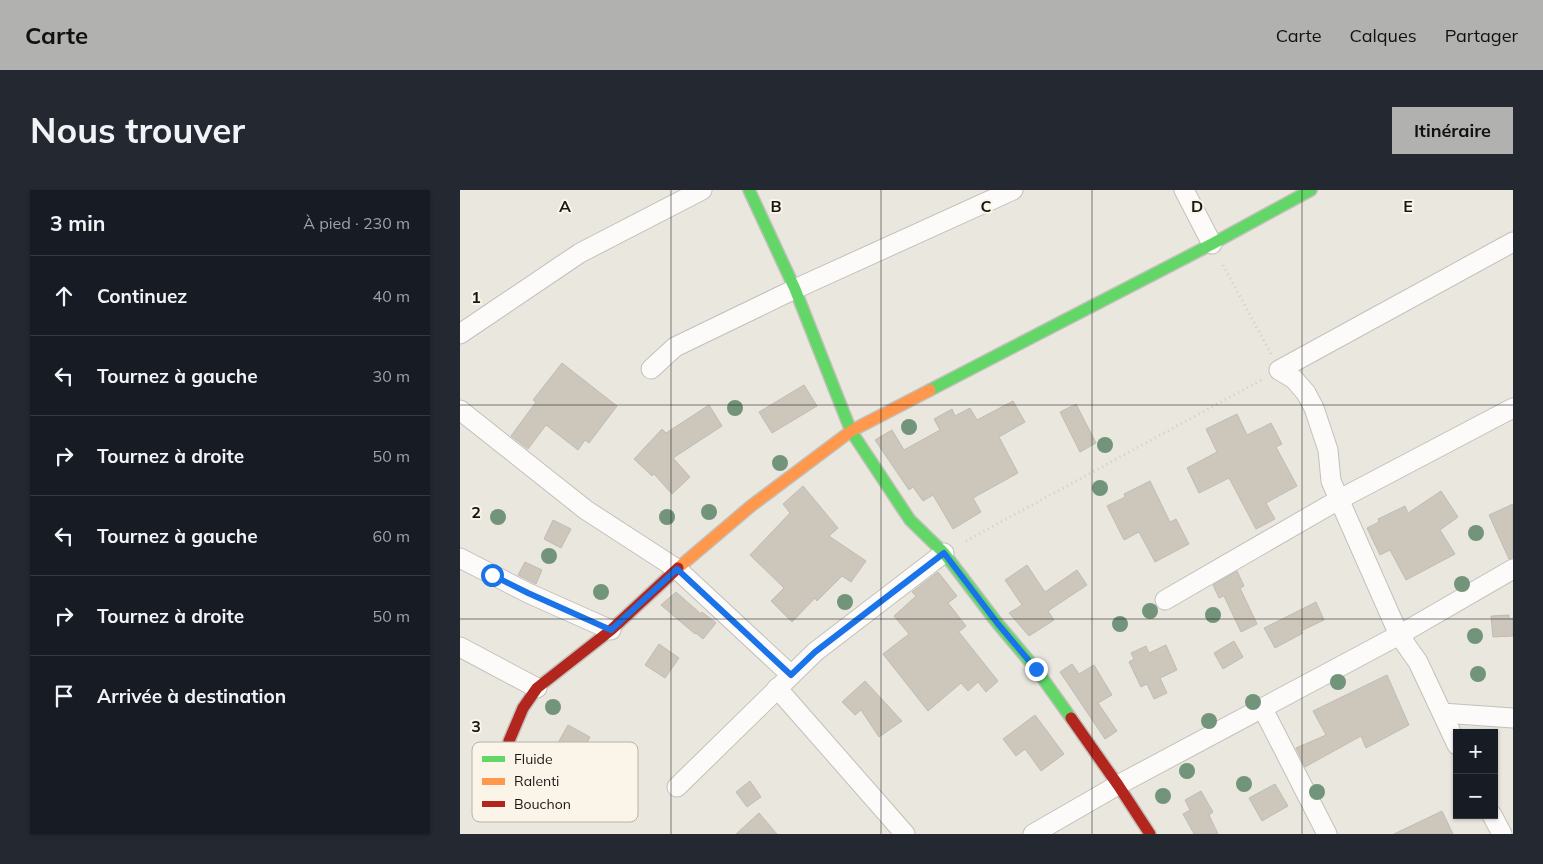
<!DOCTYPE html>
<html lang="fr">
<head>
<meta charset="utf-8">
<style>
	body { margin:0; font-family:Mulish,sans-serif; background:#242831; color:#f1f3f6 }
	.controls { position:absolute; right:15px; bottom:15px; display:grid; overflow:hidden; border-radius:0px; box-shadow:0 1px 4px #0004 }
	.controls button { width:45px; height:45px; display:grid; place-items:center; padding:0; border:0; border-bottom:1px solid #363941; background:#171b24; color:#f1f3f6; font:25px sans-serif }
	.stop { position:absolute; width:15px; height:15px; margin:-11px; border:4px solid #1a73e8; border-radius:50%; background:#fff }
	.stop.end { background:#1a73e8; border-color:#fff; box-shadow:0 1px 5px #0008 }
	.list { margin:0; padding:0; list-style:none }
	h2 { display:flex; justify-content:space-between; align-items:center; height:65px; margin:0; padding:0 20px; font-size:21px }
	h2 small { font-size:16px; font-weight:400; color:#9ea1a6 }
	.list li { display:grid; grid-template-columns:32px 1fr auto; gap:15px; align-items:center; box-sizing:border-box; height:80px; padding:0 20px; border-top:1px solid #363941 }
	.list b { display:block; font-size:19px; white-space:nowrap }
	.list em { font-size:16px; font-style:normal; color:#9ea1a6 }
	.icon { flex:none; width:28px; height:28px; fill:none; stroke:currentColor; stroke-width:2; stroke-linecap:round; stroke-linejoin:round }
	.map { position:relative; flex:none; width:1053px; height:644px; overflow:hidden; border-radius:0px }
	header { display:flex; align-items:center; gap:30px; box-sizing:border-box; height:70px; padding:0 25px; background:#b1b1b0; color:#111 }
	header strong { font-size:24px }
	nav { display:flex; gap:28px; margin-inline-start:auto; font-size:18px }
	.intro { display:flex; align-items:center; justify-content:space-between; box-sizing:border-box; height:120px; padding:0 30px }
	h1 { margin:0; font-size:35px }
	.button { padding:12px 22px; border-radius:0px; background:#b1b1b0; color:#111; font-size:18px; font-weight:700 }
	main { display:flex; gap:30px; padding:0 30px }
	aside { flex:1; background:#171b24; border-radius:0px; box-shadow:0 1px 4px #0004 }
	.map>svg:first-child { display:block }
	.building { fill:#cdc7bb; stroke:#bfbcb7 }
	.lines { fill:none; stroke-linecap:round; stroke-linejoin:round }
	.street-casing { stroke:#c2c0ba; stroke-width:21 }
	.fast-casing { stroke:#c2c0ba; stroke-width:14 }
	.slow-casing { stroke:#c2c0ba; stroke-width:14 }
	.jam-casing { stroke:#c2c0ba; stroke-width:14 }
	.path { stroke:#cfcecb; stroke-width:3; stroke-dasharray:1 4; stroke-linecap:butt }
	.street { stroke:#fcfbfa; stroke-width:19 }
	.fast { stroke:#63d668; stroke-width:11 }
	.slow { stroke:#ff974d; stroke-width:11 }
	.jam { stroke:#b3261e; stroke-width:11 }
	.tree { fill:#72947a }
	.route { stroke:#1a73e8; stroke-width:6 }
	.grid { fill:none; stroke:#191713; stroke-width:1; stroke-opacity:0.55 }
	.key { fill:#fbf5e9; stroke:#b7b2a9; stroke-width:1 }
	.key-label { font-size:14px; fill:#191713 }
	.grid-label { font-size:16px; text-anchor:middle; font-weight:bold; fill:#191713; stroke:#fbf5e9; stroke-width:4; stroke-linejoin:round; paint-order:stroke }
</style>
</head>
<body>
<header>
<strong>Carte</strong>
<nav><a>Carte</a><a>Calques</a><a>Partager</a></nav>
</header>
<div class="intro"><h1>Nous trouver</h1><a class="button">Itinéraire</a></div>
<main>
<aside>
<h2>3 min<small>À pied · 230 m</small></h2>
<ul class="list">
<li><svg class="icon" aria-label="ahead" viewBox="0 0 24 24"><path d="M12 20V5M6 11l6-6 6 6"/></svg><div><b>Continuez</b></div><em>40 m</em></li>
<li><svg class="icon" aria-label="left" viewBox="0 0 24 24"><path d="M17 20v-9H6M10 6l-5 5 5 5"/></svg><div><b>Tournez à gauche</b></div><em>30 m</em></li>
<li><svg class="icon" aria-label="right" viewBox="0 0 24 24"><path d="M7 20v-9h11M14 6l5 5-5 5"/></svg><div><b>Tournez à droite</b></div><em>50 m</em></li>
<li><svg class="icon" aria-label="left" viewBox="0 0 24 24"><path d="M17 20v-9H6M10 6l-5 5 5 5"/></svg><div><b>Tournez à gauche</b></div><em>60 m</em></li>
<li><svg class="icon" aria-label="right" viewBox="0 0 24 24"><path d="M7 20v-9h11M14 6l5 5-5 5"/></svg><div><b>Tournez à droite</b></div><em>50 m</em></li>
<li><svg class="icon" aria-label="arrive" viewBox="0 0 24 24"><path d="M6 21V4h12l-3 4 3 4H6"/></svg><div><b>Arrivée à destination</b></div></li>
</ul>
</aside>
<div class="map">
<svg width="1053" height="644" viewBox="0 0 1053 644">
	<rect width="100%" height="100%" fill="#eae7df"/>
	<g class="building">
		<polygon points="102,173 157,216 129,253 125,250 118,260 86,235 68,259 51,246 76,212 73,210"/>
		<polygon points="344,195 357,216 312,243 299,222"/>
		<polygon points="553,211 565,232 539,247 558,283 513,308 521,322 493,339 473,305 463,311 453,297 449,300 415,250 432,240 444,260 480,240 474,229 492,219 495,226 510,218 517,230"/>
		<polygon points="616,214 636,253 620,262 600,222"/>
		<polygon points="249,215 262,236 213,268 230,287 212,304 194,284 192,286 174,269 202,239 206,243"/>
		<polygon points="777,224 787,245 811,233 822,254 816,257 837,296 806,313 815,329 796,339 769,288 739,303 727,278 757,262 746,239"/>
		<polygon points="690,291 710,332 716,329 729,354 695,372 679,342 664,350 647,316 665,307 664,304"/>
		<polygon points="343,296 378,338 369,346 406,371 391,392 382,386 357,411 355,408 332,432 311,411 324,398 290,365 330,323 323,314"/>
		<polygon points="981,301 998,327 980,340 995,364 946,390 930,360 920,365 907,338 919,332 918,329 945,316 948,323"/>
		<polygon points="1053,314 1053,368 1049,369 1029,325"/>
		<polygon points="93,330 111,339 101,358 84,349"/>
		<polygon points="65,372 82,380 76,394 58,385"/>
		<polygon points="567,375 585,402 617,380 627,395 588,421 594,430 569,446 549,423 562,415 545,390"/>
		<polygon points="777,381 784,396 780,398 797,434 781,442 764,406 759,408 753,395"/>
		<polygon points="478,382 497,406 488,413 506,436 499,442 538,491 526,502 518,492 508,501 501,493 468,521 423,464 449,444 434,426 456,406 452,402"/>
		<polygon points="216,402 241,424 242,422 256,433 243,449 236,443 235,444 201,415"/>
		<polygon points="856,412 864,430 841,441 843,443 815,458 804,438"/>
		<polygon points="1049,425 1049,429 1053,428 1053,446 1033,447 1031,426"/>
		<polygon points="774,451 783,467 763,479 754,463"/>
		<polygon points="199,454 219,468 205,488 185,475"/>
		<polygon points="706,455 717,480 700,488 707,503 694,509 687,494 681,497 669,472 674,469 671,463 686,456 689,463"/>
		<polygon points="612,474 619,484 634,475 652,505 638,513 657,541 645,549 600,482"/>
		<polygon points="927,485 949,535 906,558 901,546 845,577 836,558 866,545 853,521"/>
		<polygon points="405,491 442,531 419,547 401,520 395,525 382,512"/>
		<polygon points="575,525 604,564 581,581 565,559 556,566 543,549"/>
		<polygon points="108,535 130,547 117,572 94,560"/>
		<polygon points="290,591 301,607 287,617 276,602"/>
		<polygon points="815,594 828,616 802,631 789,608"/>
		<polygon points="741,601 753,622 749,625 758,644 734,644 723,624 730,620 725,610"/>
		<polygon points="982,621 993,644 934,644"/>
		<polygon points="299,623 317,644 276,644"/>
	</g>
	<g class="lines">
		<g class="street-casing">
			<g id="street">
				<polyline points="724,0 752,54"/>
				<polyline points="0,144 120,63 242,0"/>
				<polyline points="191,179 215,157 335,99 553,0"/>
				<polyline points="0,220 126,320 217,379 331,485"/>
				<polyline points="0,368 68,403 151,440"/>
				<polyline points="705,410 880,309 1053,218"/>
				<polyline points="0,457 77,498"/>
				<polyline points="317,498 445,644"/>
				<polyline points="803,519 867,644"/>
				<polyline points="982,523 1053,528"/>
				<polyline points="997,555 958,472 939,445 871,291 868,260 854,218 846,203 834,189 819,180 1053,52"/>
				<polyline points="217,597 355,462 484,363"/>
				<polyline points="1032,625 1042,644"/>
				<polyline points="573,644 658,595 939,445 1053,379"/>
			</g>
		</g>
		<g class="fast-casing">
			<g id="fast">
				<polyline points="289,0 335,99 391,241 450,330 484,363 538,434 576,479 611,528"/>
				<polyline points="470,200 752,54 851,0"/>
			</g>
		</g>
		<g class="slow-casing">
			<polyline id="slow" points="218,378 291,316 391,241 470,200"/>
		</g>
		<g class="jam-casing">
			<g id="jam">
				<polyline points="611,528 658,595 690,644"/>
				<polyline points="49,551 63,518 77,498 151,440 218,378"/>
			</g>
		</g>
		<g class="path">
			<polyline points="763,75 811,164"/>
			<polyline points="506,351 803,189"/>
		</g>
		<use href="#street" class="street"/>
		<use href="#fast" class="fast"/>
		<use href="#slow" class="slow"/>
		<use href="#jam" class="jam"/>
	</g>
	<g class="tree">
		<circle cx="275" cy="218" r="8"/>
		<circle cx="449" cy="237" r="8"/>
		<circle cx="645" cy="255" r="8"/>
		<circle cx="320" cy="273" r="8"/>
		<circle cx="640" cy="298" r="8"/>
		<circle cx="249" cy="322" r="8"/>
		<circle cx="38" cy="327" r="8"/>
		<circle cx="207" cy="327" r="8"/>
		<circle cx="1016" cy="343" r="8"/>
		<circle cx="89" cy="366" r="8"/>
		<circle cx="1002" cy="394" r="8"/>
		<circle cx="141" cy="402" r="8"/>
		<circle cx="385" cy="412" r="8"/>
		<circle cx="690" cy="421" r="8"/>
		<circle cx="753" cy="425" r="8"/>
		<circle cx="660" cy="434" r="8"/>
		<circle cx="1015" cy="446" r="8"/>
		<circle cx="1018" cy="484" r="8"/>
		<circle cx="878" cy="492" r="8"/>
		<circle cx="793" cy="512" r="8"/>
		<circle cx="93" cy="517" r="8"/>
		<circle cx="749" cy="531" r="8"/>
		<circle cx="727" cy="581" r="8"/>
		<circle cx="784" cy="594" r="8"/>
		<circle cx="857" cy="602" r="8"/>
		<circle cx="703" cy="606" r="8"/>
	</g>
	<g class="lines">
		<polyline class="route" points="32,385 68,403 151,440 217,379 331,485 355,462 484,363 538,434 576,479"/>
	</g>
	<path class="grid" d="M 211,0 L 211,644M 421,0 L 421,644M 632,0 L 632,644M 842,0 L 842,644M 0,215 L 1053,215M 0,429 L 1053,429"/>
	<rect x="12" y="552" width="166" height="80" rx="8" class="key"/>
	<rect x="22" y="566" width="23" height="6" fill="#63d668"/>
	<rect x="22" y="588" width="23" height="7" fill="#ff974d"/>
	<rect x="22" y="611" width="23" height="6" fill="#b3261e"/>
	<g class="key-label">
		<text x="54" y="574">Fluide</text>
		<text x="54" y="596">Ralenti</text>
		<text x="54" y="619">Bouchon</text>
	</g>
	<g class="grid-label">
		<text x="105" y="22">A</text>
		<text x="316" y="22">B</text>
		<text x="526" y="22">C</text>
		<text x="737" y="22">D</text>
		<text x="948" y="22">E</text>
		<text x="16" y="113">1</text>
		<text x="16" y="328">2</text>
		<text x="16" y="542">3</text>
	</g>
</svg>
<div class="controls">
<button>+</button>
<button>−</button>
</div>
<div class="stop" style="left:32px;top:385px"></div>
<div class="stop end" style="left:576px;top:479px"></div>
</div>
</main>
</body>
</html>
